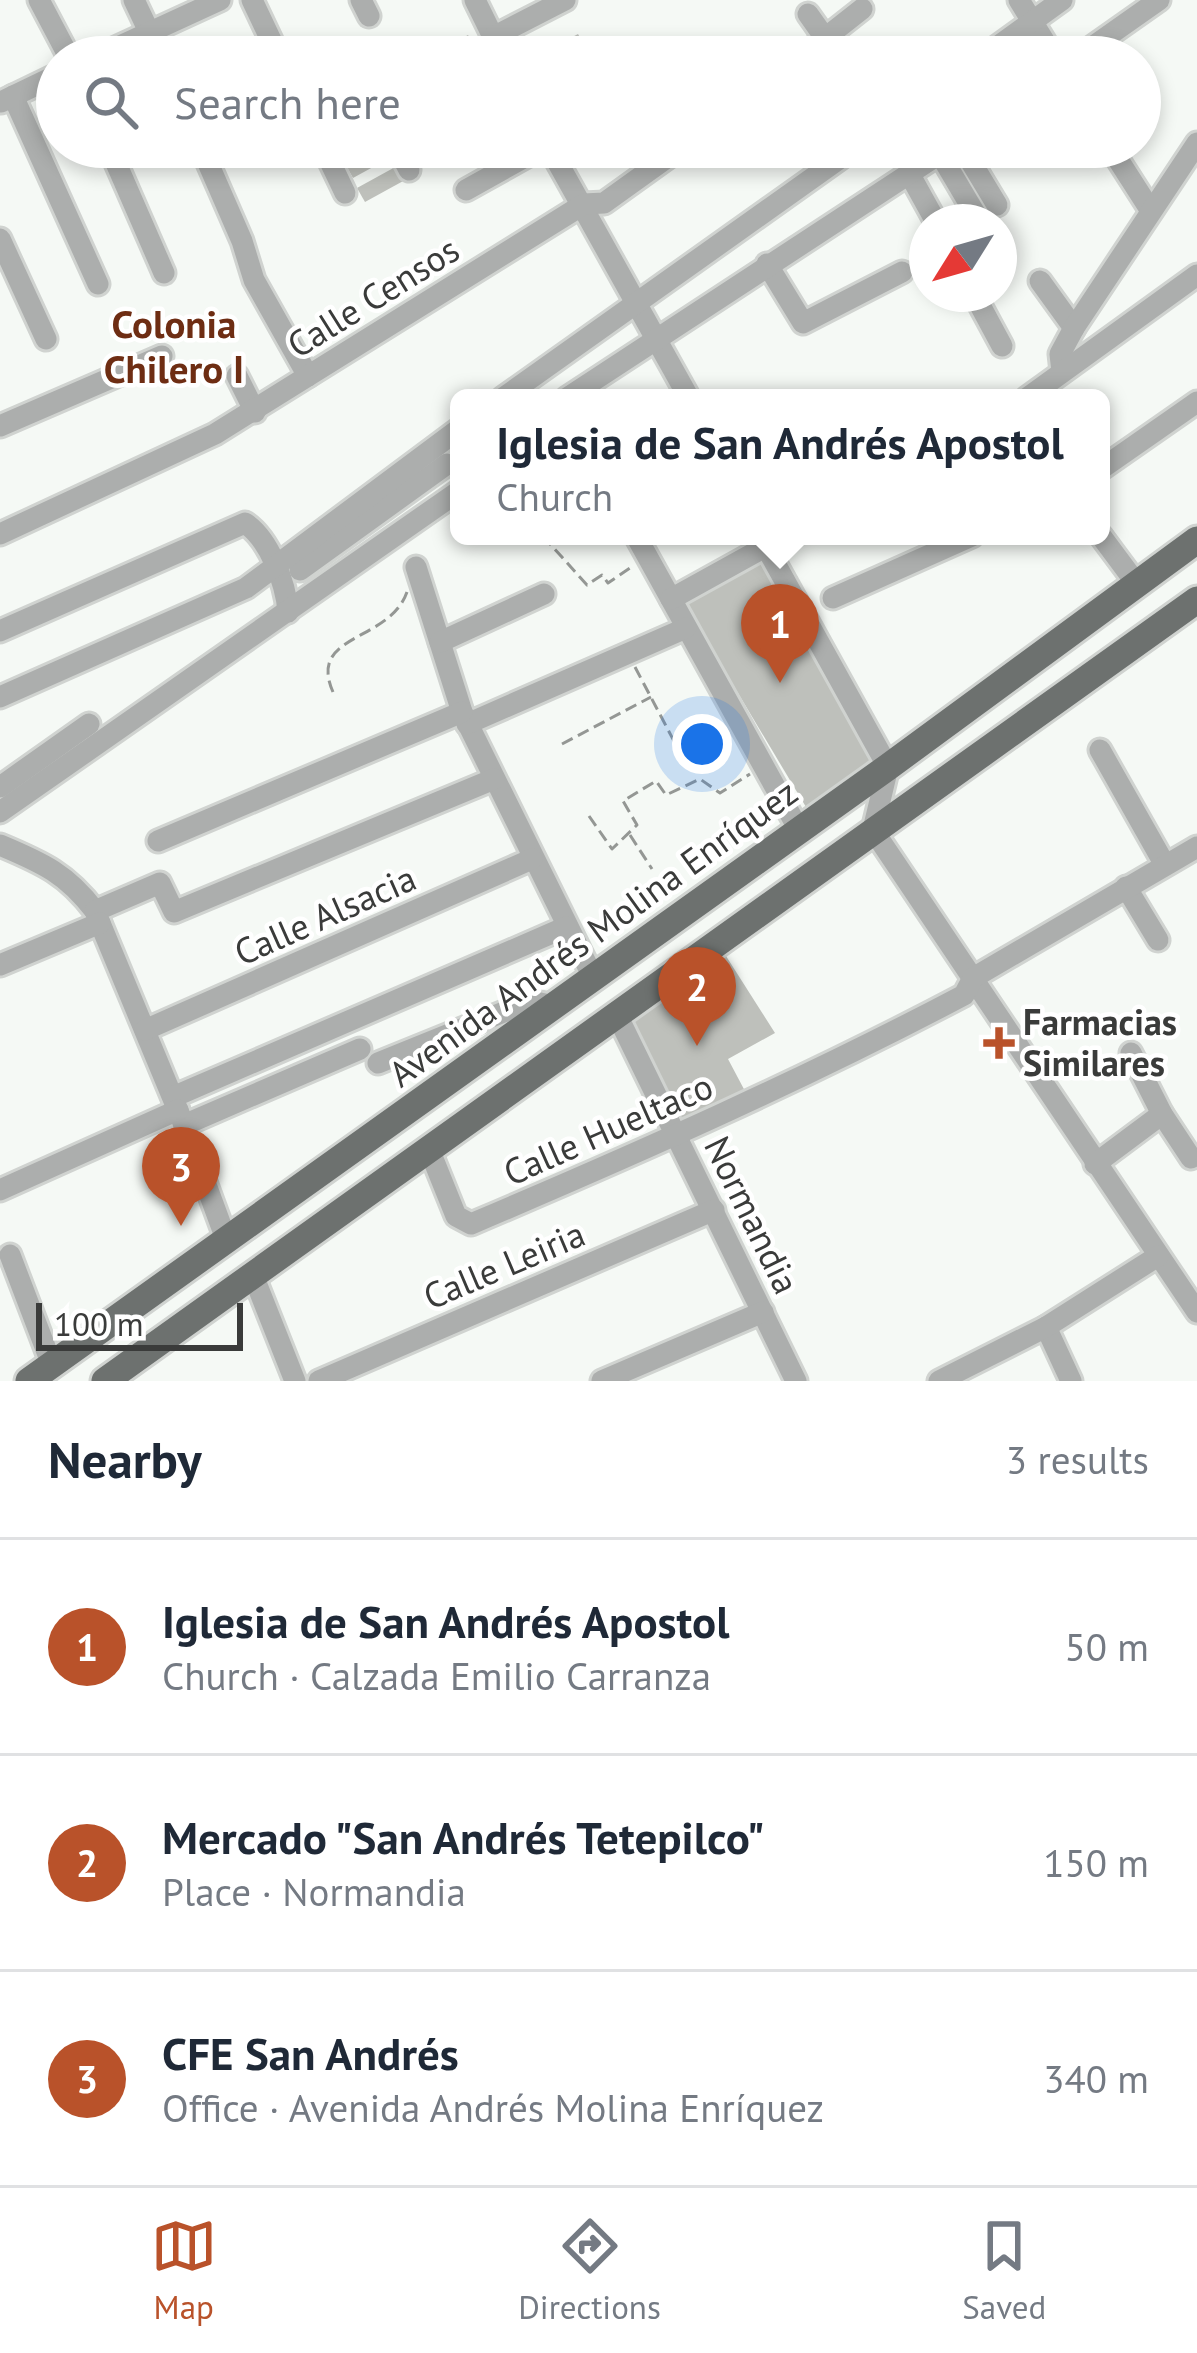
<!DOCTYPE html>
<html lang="en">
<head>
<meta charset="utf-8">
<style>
	body { margin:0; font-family:"PT Sans",sans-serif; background:#f6f6f7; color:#1f2937 }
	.compass { position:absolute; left:909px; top:204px; width:108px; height:108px; border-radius:50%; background:#fff; box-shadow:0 6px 18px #0003; rotate:233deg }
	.scale { position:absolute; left:36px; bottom:30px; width:207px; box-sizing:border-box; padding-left:12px; border:6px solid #3a3b3a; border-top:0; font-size:33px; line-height:42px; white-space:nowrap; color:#3a3b3a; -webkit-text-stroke:9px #fff; paint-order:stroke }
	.you { position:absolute; left:702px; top:744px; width:42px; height:42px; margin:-30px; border:9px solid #fff; border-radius:50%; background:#1a73e8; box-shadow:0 0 0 18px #1a73e833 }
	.badge { display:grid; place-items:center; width:78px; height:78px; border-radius:50%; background:#b9522a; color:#fff; font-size:39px; font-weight:700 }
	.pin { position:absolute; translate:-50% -99px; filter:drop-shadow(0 3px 6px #0008) }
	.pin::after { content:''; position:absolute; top:63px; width:42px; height:36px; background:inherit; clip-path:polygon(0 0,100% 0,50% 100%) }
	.popup { position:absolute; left:450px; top:389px; width:660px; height:156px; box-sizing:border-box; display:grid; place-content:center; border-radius:18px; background:#fff; filter:drop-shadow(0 3px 9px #0005); font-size:39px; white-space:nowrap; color:#747a83 }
	.popup b { font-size:45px; color:#1f2937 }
	.popup::after { content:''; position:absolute; left:50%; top:100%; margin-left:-24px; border:24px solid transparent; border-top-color:#fff }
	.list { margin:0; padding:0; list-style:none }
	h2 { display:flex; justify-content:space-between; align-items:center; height:156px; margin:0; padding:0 48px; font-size:51px }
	h2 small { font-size:39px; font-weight:400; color:#747a83 }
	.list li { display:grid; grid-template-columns:78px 1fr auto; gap:36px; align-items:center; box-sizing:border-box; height:216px; padding:0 48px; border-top:3px solid #e0e1e3 }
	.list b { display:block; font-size:45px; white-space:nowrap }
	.list p { margin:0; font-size:39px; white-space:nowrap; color:#747a83 }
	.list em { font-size:39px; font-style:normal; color:#747a83 }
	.icon { flex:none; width:66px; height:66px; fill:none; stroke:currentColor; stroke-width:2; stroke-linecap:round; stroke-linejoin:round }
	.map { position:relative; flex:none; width:1197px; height:1381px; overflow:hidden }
	.search { position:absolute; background:#fff; box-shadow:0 6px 18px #0003; left:36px; right:36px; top:36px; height:132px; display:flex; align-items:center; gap:30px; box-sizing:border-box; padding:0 42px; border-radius:66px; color:#747a83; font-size:45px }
	.sheet { height:804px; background:#fff }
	nav { display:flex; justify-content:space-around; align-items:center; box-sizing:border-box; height:168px; border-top:3px solid #e0e1e3; background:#fff; font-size:33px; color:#747a83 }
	nav a { display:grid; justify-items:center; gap:6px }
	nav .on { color:#b9522a }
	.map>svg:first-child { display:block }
	.building { fill:#bec0bb }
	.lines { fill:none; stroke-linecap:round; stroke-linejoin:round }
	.minor-casing { stroke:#d0d3d0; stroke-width:27 }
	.major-casing { stroke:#d0d3d0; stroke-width:33 }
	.path { stroke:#949794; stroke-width:3; stroke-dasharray:12 6; stroke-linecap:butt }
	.minor { stroke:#acaead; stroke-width:21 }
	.major { stroke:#6d716f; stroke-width:27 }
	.poi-dot { fill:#b9522a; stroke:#fff; stroke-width:4.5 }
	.labels { text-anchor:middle; stroke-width:9; stroke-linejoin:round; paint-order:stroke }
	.street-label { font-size:36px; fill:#3a3b3a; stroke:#fff }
	.poi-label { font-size:36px; font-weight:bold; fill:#3a3b3a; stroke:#fff; text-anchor:start }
	.neighbourhood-label { font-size:39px; font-weight:bold; fill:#6e2d13; stroke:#fff }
</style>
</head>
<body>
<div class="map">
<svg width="1197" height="1381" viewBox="0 0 1197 1381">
	<rect width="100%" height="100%" fill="#f5f9f5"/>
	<g class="building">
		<polygon points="578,34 591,57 535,57"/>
		<polygon points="468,35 476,49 461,57 428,57"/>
		<polygon points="377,147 388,147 393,156 353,178 345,164"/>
		<polygon points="424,147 458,147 417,170 409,155"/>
		<polygon points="397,166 405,180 365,202 357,188"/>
		<polygon points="760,559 875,764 806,807 683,601"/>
		<polygon points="726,956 775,1033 728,1059 746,1093 692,1122 679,1118 634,1029 635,1020"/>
	</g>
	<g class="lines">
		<g class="minor-casing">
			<g id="minor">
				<polyline points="39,0 69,57"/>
				<polyline points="134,0 161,57"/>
				<polyline points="252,0 279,57"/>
				<polyline points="361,0 369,16"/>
				<polyline points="475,0 503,57"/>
				<polyline points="1019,0 1054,57"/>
				<polyline points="808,14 825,38"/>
				<polyline points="493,37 565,0"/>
				<polyline points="674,55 675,57"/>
				<polyline points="96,57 220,0"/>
				<polyline points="801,57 862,9"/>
				<polyline points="983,57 1062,0"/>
				<polyline points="1078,57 1159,0"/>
				<polyline points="13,96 98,284"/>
				<polyline points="1,102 57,75"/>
				<polyline points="109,147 164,273"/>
				<polyline points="201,147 242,241 254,280 308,376"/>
				<polyline points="323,147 345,193"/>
				<polyline points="397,147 409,170"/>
				<polyline points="549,147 689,398"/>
				<polyline points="962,147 997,205"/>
				<polyline points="1110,147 1151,211"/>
				<polyline points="940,154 976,215"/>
				<polyline points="910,175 936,222"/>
				<polyline points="466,190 543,147"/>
				<polyline points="0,239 46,339"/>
				<polyline points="767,264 803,323 902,272"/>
				<polyline points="1040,281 1074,328"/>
				<polyline points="974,294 1002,346"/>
				<polyline points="1062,372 1060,354 1074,328 1197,143"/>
				<polyline points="237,376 255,412"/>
				<polyline points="503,398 856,147"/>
				<polyline points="567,398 950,147"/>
				<polyline points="1027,398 1197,275"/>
				<polyline points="0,426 162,356"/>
				<polyline points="1101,469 1197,402"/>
				<polyline points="0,534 215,434 584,204 604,203 682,147"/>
				<polyline points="636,536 799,830"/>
				<polyline points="760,536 888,767 873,830 1197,1312"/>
				<polyline points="1101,536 1136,583"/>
				<polyline points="416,567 462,712 593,977"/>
				<polyline points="300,570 447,464"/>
				<polyline points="833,598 972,536"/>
				<polyline points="671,599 765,547"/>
				<path d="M 0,631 L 245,523 C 269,539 286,583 288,612"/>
				<polyline points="440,642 544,594"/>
				<polyline points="0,697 246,588 459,429"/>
				<polyline points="467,724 686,628"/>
				<polyline points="1100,750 1165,865"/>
				<polyline points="0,787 89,724"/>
				<polyline points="0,812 459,491"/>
				<polyline points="158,841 462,712"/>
				<path d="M 0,845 C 43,863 67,874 95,911 L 184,1125 L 226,1239"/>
				<polyline points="1126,887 1158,940"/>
				<polyline points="95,911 160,883 174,912 494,779"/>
				<polyline points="0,965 100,923"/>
				<polyline points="616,1013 796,1381"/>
				<polyline points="145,1030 532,859"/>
				<polyline points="1131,1053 1162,1114 1191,1158"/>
				<polyline points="378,1063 531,1001 554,1006"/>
				<polyline points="173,1097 566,927"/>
				<polyline points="184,1125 360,1049"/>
				<path d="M 429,1149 L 456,1216 L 471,1224 C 638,1153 803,1080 964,995 L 973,978 L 1197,847"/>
				<polyline points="1095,1164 1162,1114"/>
				<polyline points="0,1190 178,1110"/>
				<polyline points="10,1255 52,1365"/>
				<polyline points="253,1275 295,1381"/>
				<polyline points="1046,1327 1071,1381"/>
				<polyline points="319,1381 714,1210"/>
				<polyline points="602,1381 763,1312"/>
				<polyline points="939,1381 1046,1327 1158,1256"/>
			</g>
		</g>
		<g class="major-casing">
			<g id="major">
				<polyline points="29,1381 888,767 1197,540"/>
				<polyline points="105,1381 1197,600"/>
			</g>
		</g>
		<g class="path">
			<polyline points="543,536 587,585 602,575 608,583 633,566"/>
			<polyline points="635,667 675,743"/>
			<path d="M 333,692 C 307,633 389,643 407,592"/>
			<polyline points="562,744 651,697"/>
			<polyline points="589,816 612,849 637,825 623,801 656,781 666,795 700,779 720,793 750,774"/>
			<polyline points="630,835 652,869"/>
		</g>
		<use href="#minor" class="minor"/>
		<use href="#major" class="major"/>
	</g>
	<path class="poi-dot" d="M993 1025h12v12h12v12h-12v12h-12v-12h-12v-12h12z"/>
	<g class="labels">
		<g class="street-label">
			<text transform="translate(373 297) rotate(-32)" y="13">Calle Censos</text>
			<text transform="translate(325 915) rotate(-24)" y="13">Calle Alsacia</text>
			<text transform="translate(593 933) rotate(-36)" y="13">Avenida Andrés Molina Enríquez</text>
			<text transform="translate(608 1129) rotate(-24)" y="13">Calle Hueltaco</text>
			<text transform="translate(752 1215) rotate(64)" y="13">Normandia</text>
			<text transform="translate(504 1265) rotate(-23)" y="13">Calle Leiria</text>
		</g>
		<g class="poi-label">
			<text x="1023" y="1035">Farmacias<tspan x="1023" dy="41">Similares</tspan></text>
		</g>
		<g class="neighbourhood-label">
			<text x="174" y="338">Colonia<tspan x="174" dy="45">Chilero I</tspan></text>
		</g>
	</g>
</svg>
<svg class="compass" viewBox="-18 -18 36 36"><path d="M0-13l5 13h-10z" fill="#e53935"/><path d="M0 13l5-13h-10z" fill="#747a83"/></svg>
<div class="scale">100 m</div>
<div class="you"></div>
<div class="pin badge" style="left:780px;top:683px">1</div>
<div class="popup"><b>Iglesia de San Andrés Apostol</b>Church</div>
<div class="pin badge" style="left:697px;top:1046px">2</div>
<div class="pin badge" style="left:181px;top:1226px">3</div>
<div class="search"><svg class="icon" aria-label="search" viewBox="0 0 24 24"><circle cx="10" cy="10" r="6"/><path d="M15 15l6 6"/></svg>Search here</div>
</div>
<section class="sheet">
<h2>Nearby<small>3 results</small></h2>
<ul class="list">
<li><span class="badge">1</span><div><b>Iglesia de San Andrés Apostol</b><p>Church · Calzada Emilio Carranza</p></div><em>50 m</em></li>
<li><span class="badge">2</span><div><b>Mercado &quot;San Andrés Tetepilco&quot;</b><p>Place · Normandia</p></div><em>150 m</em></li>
<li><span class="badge">3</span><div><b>CFE San Andrés</b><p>Office · Avenida Andrés Molina Enríquez</p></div><em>340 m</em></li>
</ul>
</section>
<nav>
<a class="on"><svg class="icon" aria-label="map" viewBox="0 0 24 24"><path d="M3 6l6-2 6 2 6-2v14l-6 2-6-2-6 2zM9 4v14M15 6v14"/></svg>Map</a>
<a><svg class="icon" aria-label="directions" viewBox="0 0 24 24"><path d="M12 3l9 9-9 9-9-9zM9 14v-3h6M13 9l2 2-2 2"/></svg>Directions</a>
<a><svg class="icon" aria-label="saved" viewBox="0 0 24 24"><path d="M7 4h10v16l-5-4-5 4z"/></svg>Saved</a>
</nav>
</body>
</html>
